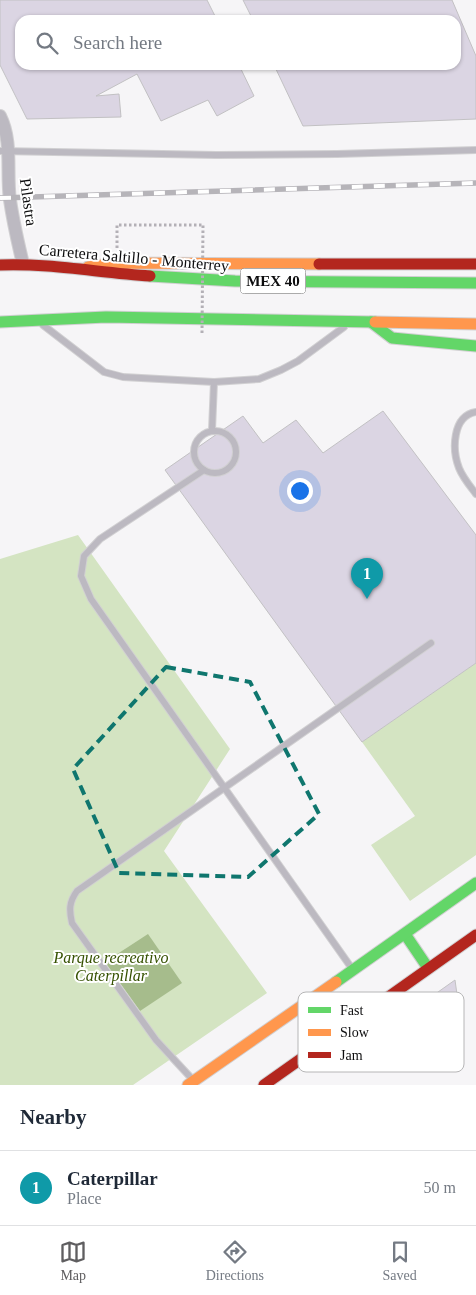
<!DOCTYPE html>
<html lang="en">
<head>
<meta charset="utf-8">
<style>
	body { margin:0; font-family:Georgia,serif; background:#f6f6f7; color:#1f2937 }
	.you { position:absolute; left:299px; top:490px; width:18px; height:18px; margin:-12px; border:4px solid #fff; border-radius:50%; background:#1a73e8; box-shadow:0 0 0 8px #1a73e833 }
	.badge { display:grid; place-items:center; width:32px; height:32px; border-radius:50%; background:#5f5e60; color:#fff; font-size:16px; font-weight:700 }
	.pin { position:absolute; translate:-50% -41px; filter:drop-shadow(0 1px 2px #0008) }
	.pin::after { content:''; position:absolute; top:26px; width:18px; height:15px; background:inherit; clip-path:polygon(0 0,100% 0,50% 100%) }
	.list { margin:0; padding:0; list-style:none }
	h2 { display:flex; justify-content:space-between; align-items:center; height:65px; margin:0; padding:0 20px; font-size:21px }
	h2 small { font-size:16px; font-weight:400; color:#747a83 }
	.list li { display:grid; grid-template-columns:32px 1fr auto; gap:15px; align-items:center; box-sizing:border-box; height:75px; padding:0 20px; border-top:1px solid #e0e1e3 }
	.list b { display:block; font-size:19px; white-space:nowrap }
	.list p { margin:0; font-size:16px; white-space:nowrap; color:#747a83 }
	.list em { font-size:16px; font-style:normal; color:#747a83 }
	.icon { flex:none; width:28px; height:28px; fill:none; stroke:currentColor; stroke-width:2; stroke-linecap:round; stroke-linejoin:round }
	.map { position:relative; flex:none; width:476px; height:1085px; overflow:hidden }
	.search { position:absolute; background:#fff; box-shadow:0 1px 4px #0004; left:15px; right:15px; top:15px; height:55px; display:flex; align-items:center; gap:12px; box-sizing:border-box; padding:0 18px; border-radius:15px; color:#747a83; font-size:19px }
	.sheet { height:140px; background:#fff }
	nav { display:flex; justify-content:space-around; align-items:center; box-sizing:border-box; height:70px; border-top:1px solid #e0e1e3; background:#fff; font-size:14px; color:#747a83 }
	nav a { display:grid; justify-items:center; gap:2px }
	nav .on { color:#5f5e60 }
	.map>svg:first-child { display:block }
	.green { fill:#d4e4c2 }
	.water { fill:#a6bc8c }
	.building { fill:#dbd5e3; stroke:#c2c1c3 }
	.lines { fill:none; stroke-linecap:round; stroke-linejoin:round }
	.lane-casing { stroke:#d1d0d2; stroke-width:8 }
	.street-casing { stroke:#d1d0d2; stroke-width:14 }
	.fast-casing { stroke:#d1d0d2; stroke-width:13 }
	.slow-casing { stroke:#d1d0d2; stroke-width:13 }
	.jam-casing { stroke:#d1d0d2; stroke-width:13 }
	.path { stroke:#b3b0b6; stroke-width:3; stroke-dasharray:2.5 2.5; stroke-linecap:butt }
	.lane { stroke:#bcb9c1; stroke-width:6 }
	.street { stroke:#bcb9c1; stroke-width:12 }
	.fast { stroke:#63d668; stroke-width:11 }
	.slow { stroke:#ff974d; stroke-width:11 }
	.jam { stroke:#b3261e; stroke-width:11 }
	.rail-casing { stroke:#b6b4b9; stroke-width:5.5 }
	.rail { stroke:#fff; stroke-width:4; stroke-dasharray:11; stroke-linecap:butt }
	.path-bridge { stroke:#b3b0b6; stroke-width:3; stroke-dasharray:2.5 2.5; stroke-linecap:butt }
	.marked { fill:none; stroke:#0f766e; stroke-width:4; stroke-dasharray:10 6; stroke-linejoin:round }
	.labels { text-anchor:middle; stroke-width:4; stroke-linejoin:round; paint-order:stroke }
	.shield { fill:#fff; stroke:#565656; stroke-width:1 }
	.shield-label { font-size:15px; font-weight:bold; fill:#0d0d0e }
	.street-label { font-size:16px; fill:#0d0d0e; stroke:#fff }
	.park-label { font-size:16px; font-style:italic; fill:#355100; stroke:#fff }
	.key { fill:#fff; stroke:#b6b6b7; stroke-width:1 }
	.key-label { font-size:14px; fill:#0d0d0e }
</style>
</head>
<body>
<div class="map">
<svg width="476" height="1085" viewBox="0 0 476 1085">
	<rect width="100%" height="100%" fill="#f6f5f7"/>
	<g class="green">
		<polygon points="78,535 230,749 164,851 267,993 133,1085 0,1085 0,559"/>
		<polygon points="476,663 476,855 410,901 371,845 415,816 362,742"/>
	</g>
	<polygon class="water" points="148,934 182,983 140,1011 105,962"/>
	<g class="building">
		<polygon points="0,0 207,0 217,20 20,20 20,65 239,65 254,96 217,116 208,100 161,121 137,74 96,96 119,94 121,117 27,119 0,65"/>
		<polygon points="243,0 452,0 476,56 476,119 303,126 274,65 456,65 456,20 253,20"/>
		<polygon points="383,411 476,535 476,663 362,742 165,470 243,416 263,443 296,420 323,453"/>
		<polygon points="455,980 462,1031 416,1064 390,1026"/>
	</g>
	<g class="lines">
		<g class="lane-casing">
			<g id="lane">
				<polyline points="0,151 216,155 337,154 476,150"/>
				<polyline points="43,325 104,372 123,377 214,382 259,379 281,370 298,361 344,327"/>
				<path d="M 476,412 C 452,416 452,450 459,468 C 463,478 470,486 476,494"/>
				<polyline points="212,430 214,382"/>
				<circle cx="215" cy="452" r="21"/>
				<polyline points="204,470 100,539 84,556 81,576 91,599 353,970"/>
				<path d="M 193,1080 L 156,1040 L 72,923 C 69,910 69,902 77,891 L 431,643"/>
			</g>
		</g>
		<g class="street-casing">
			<path id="street" d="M 0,116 C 13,142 6,172 10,200 C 13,221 18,243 23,264"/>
		</g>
		<g class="fast-casing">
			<g id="fast">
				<polyline points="150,276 235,281 476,283"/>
				<polyline points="0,322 106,317 375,322"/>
				<polyline points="371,322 392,338 476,346"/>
				<polyline points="405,934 428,968"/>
				<polyline points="336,982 476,883"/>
			</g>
		</g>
		<g class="slow-casing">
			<g id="slow">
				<polyline points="88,267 117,263 319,264"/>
				<polyline points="375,322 476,324"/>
				<polyline points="188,1085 336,982"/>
			</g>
		</g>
		<g class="jam-casing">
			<g id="jam">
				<polyline points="319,264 476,264"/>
				<path d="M 0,265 C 50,263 100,273 150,276"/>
				<polyline points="264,1085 476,935"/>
			</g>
		</g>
		<polyline class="path" points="117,248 117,225 203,225"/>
		<use href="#lane" class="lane"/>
		<use href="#street" class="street"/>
		<use href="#fast" class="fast"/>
		<use href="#slow" class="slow"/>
		<use href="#jam" class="jam"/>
		<g class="rail-casing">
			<polyline id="rail" points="0,198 476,183"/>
		</g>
		<use href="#rail" class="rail"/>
		<polyline class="path-bridge" points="202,333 203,225"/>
	</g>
	<path class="marked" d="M 166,667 L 250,682 L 319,814 L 248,877 L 119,873 L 73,769 Z"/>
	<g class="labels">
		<rect class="shield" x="240.5" y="268.5" width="65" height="25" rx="4"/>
		<g class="shield-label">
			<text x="273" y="286">MEX 40</text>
		</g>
		<g class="street-label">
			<text transform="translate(29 202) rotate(82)" y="6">Pilastra</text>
			<text transform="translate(134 257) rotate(5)" y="6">Carretera Saltillo - Monterrey</text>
		</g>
		<g class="park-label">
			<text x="111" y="963">Parque recreativo<tspan x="111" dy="18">Caterpillar</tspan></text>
		</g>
	</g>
	<rect x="298" y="992" width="166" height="80" rx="8" class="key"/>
	<rect x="308" y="1007" width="23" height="6" fill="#63d668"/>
	<rect x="308" y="1029" width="23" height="7" fill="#ff974d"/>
	<rect x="308" y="1052" width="23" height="6" fill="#b3261e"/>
	<g class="key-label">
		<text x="340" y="1015">Fast</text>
		<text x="340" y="1037">Slow</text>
		<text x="340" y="1060">Jam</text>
	</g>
</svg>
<div class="you"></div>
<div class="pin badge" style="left:367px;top:599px;background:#0f9aa8">1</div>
<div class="search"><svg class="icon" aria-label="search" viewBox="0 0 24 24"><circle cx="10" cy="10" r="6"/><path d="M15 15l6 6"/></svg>Search here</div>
</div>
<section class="sheet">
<h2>Nearby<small></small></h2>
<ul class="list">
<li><span class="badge" style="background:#0f9aa8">1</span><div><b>Caterpillar</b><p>Place</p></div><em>50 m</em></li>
</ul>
</section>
<nav>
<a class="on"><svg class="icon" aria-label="map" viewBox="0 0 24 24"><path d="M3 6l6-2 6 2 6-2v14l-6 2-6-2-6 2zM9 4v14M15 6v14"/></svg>Map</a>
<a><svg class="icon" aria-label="directions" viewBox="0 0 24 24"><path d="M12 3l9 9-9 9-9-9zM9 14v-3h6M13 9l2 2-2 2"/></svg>Directions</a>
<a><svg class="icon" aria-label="saved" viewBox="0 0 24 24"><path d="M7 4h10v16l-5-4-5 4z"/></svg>Saved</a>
</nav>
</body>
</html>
